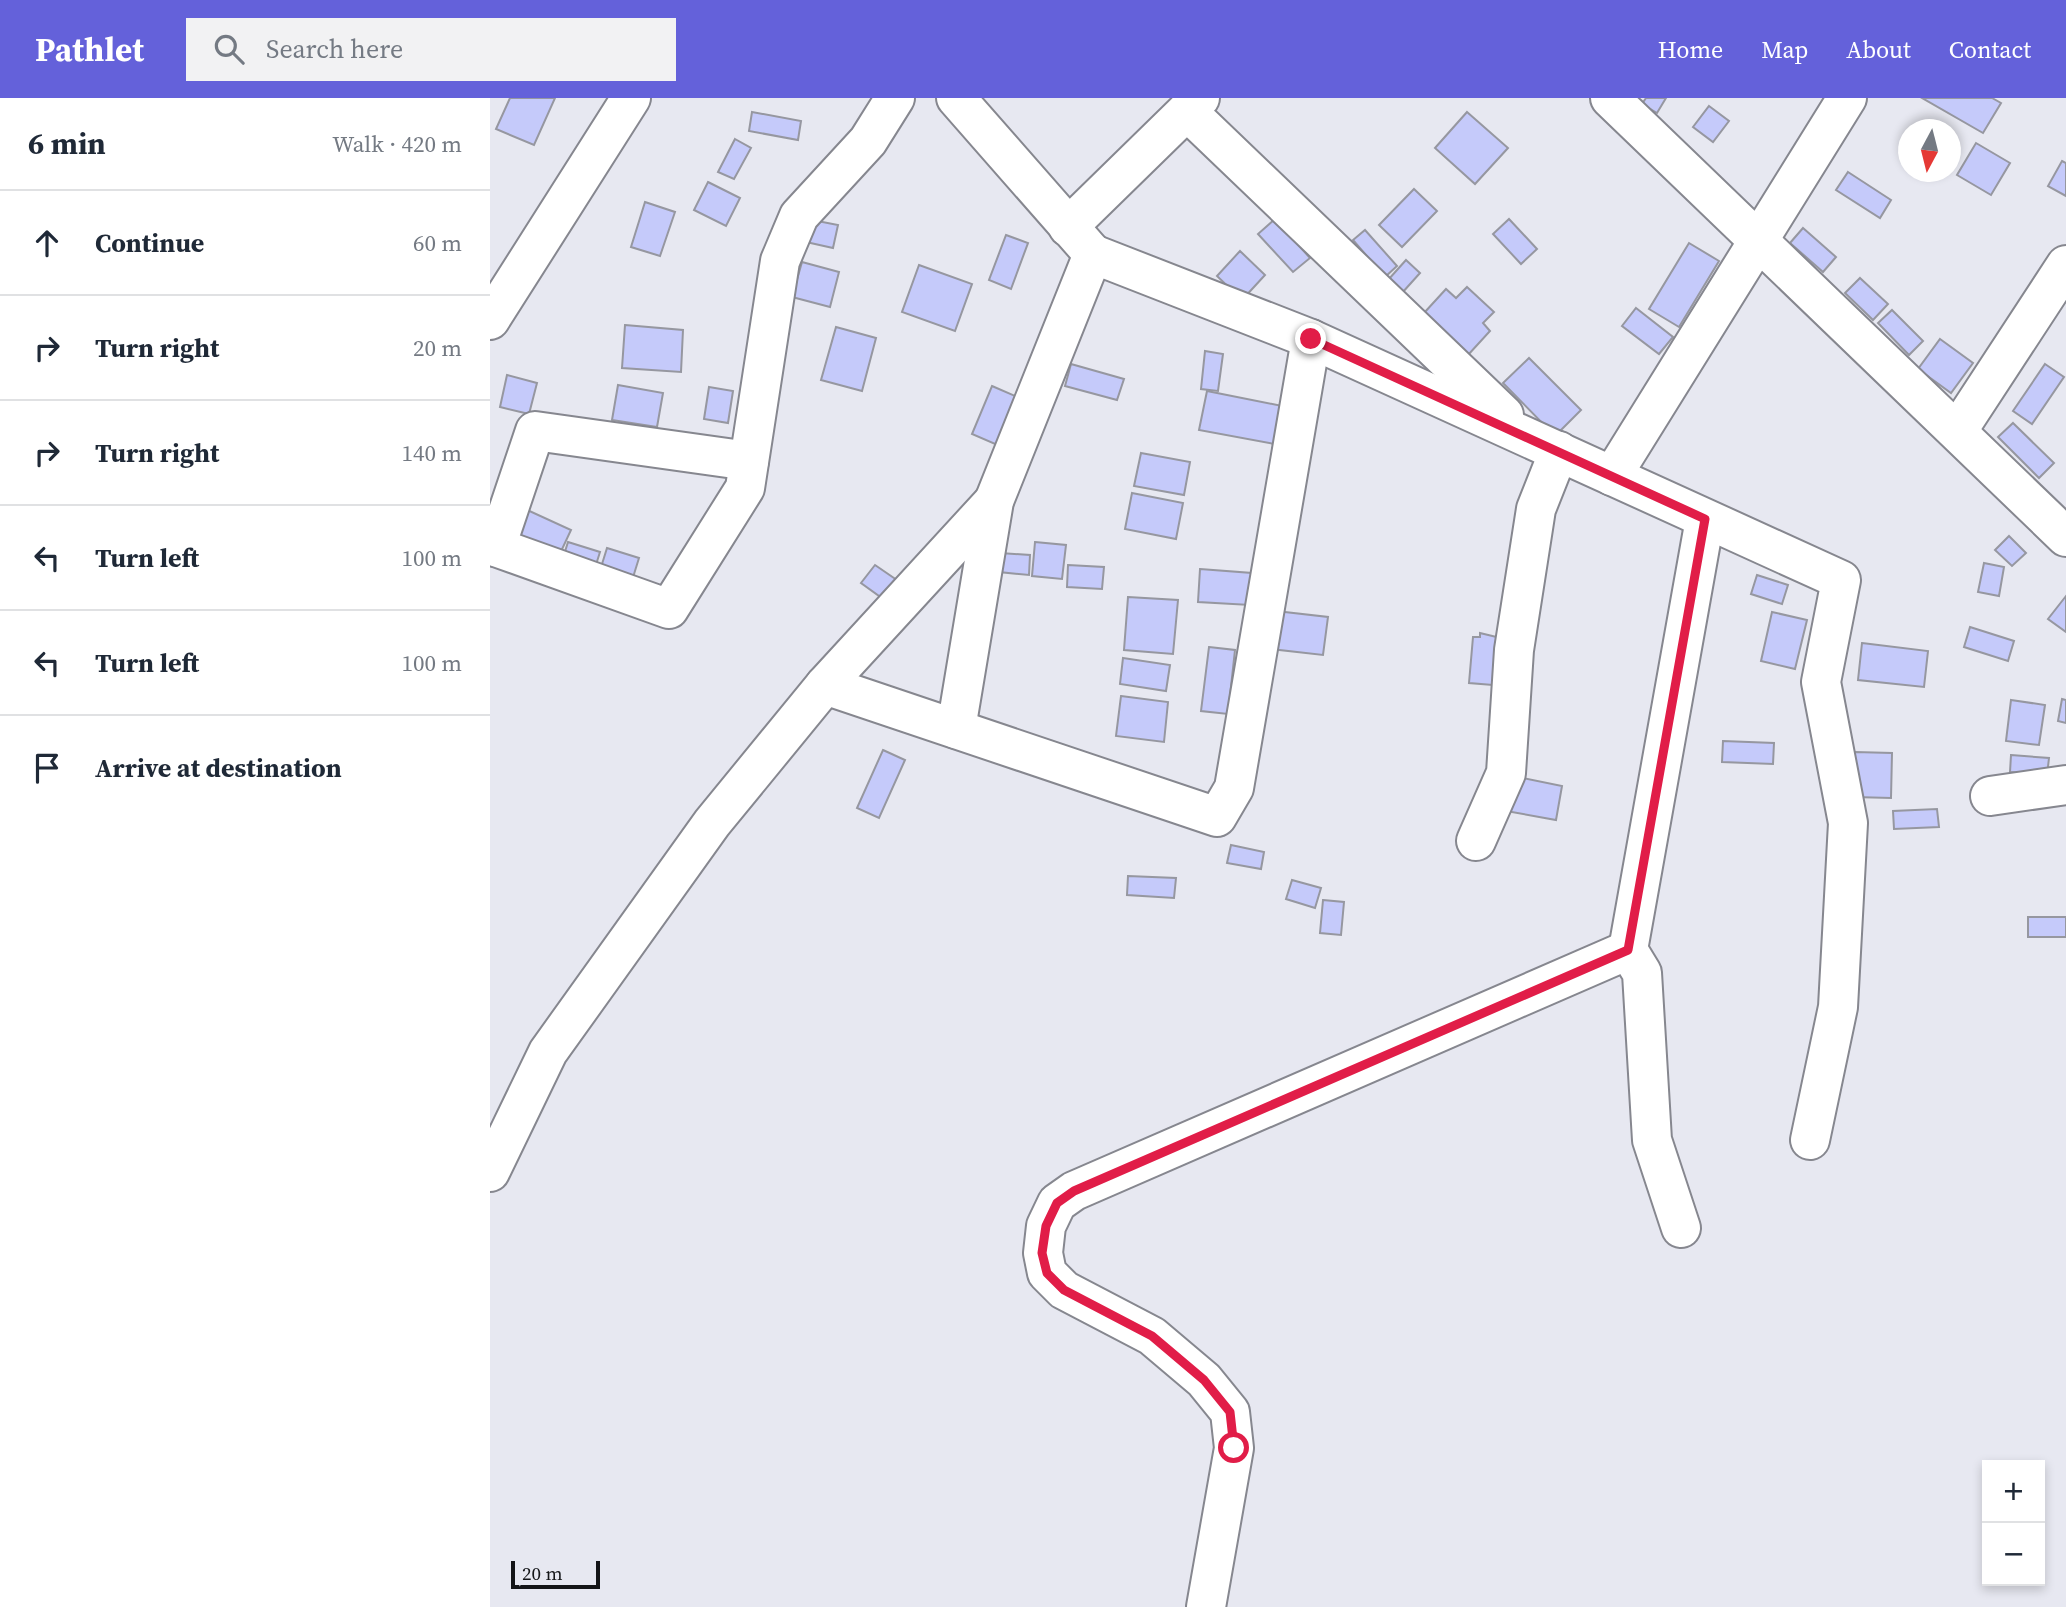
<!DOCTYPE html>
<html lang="en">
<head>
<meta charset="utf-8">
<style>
	body { margin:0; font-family:"Source Serif 4",serif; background:#f2f2f3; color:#1f2937 }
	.controls { position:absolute; right:21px; bottom:21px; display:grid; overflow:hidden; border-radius:0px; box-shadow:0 4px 10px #0003 }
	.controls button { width:63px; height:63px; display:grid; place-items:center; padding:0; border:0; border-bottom:2px solid #e0e1e3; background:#fff; color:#1f2937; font:35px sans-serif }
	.compass { position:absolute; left:1408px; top:21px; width:63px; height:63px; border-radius:50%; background:#fff; box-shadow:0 4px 10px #0003; rotate:187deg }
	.scale { position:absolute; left:21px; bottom:18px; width:89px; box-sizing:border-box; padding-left:7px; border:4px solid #141518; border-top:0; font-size:19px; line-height:24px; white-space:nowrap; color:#141518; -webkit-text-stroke:5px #e7e8f1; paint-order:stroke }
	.stop { position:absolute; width:21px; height:21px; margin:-16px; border:5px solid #e11d48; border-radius:50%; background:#fff }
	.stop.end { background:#e11d48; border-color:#fff; box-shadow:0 2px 7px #0008 }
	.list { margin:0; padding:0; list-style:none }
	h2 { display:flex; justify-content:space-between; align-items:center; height:91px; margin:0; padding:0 28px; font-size:30px }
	h2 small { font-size:23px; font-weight:400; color:#747a83 }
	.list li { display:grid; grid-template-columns:46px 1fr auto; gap:21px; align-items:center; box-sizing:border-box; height:105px; padding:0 28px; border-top:2px solid #e0e1e3 }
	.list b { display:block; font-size:26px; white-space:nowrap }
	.list em { font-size:23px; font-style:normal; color:#747a83 }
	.icon { flex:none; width:38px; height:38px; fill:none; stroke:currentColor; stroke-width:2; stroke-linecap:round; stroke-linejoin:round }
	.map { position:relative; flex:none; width:1576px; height:1509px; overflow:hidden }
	header { display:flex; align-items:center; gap:42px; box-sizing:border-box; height:98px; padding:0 35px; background:#6461da; color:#fff }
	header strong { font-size:33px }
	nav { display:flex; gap:38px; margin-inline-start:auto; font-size:24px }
	.search { width:490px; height:63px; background:#f2f2f3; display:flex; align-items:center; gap:18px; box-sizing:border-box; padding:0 24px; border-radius:0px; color:#747a83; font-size:26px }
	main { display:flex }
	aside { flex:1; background:#fff }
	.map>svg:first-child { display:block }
	.building { fill:#c5cafa; stroke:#9697a0; stroke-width:2 }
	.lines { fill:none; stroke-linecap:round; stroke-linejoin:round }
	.minor-casing { stroke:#86878f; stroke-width:42 }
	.minor { stroke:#fff; stroke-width:38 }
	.route { stroke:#e11d48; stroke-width:9 }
</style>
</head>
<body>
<header>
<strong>Pathlet</strong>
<div class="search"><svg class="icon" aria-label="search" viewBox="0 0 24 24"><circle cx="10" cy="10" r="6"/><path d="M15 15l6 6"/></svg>Search here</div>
<nav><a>Home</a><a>Map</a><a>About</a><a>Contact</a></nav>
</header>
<main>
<aside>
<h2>6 min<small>Walk · 420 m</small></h2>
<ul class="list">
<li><svg class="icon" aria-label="ahead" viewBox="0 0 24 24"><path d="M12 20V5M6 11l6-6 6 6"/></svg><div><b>Continue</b></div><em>60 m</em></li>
<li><svg class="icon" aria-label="right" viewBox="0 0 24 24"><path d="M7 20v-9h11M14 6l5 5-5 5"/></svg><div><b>Turn right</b></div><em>20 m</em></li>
<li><svg class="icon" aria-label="right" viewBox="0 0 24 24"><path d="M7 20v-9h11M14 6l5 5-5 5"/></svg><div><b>Turn right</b></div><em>140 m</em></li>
<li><svg class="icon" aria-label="left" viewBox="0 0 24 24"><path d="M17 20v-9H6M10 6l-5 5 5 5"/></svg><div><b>Turn left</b></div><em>100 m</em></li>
<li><svg class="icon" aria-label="left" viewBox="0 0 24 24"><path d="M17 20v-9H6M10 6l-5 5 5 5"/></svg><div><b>Turn left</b></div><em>100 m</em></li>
<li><svg class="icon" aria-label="arrive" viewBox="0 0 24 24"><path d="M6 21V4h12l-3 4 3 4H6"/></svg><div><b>Arrive at destination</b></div></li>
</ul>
</aside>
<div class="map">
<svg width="1576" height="1509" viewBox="0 0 1576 1509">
	<rect width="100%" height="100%" fill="#e7e8f1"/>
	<g class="building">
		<polygon points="20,0 65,0 44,47 6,31"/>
		<polygon points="1156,0 1176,0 1167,15 1152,6"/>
		<polygon points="1432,0 1502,0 1511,5 1493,35"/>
		<polygon points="1219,8 1239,23 1223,44 1203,29"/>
		<polygon points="262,14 311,23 308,42 259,33"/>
		<polygon points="977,14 1018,50 985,86 945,50"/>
		<polygon points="245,41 261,50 244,81 228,74"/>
		<polygon points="1486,45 1520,65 1501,97 1467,77"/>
		<polygon points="1572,63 1576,65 1576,98 1558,88"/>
		<polygon points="1358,74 1401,102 1390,120 1346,92"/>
		<polygon points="218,84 250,100 236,128 204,112"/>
		<polygon points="924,91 947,113 912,149 889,127"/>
		<polygon points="155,104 185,114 170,158 141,149"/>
		<polygon points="312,120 348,127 343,150 307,142"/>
		<polygon points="785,121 820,160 803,174 768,136"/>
		<polygon points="1019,121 1047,151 1031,166 1003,136"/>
		<polygon points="1313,130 1346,159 1333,174 1300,145"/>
		<polygon points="875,132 907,168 895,179 863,142"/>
		<polygon points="516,137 538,145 521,191 499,182"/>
		<polygon points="1199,145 1229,163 1189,229 1159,211"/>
		<polygon points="750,153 775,177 752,202 727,178"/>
		<polygon points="916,162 930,175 912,195 898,182"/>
		<polygon points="312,164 349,174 340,209 302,199"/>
		<polygon points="429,167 482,186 465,233 412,214"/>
		<polygon points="1370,180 1398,206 1383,222 1355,195"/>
		<polygon points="977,189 1004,214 993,225 1000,233 978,257 934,215 956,191 966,200"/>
		<polygon points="1146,210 1183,239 1169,256 1132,228"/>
		<polygon points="1402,212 1433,243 1419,257 1388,225"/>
		<polygon points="135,227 193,232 191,274 132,270"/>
		<polygon points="346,229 386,240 372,293 331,282"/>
		<polygon points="1450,241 1483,265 1461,295 1428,271"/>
		<polygon points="715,253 733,256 728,293 711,291"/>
		<polygon points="1039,260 1091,312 1065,338 1013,285"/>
		<polygon points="581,266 634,281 627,302 575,288"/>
		<polygon points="1555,266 1574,279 1542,326 1523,313"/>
		<polygon points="17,277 47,285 39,316 10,309"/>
		<polygon points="128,287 173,295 167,329 122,322"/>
		<polygon points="502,288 532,301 512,349 482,336"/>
		<polygon points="219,289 243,293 238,325 214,321"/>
		<polygon points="717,293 797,309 790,347 709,332"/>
		<polygon points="1523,325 1564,365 1549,380 1508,339"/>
		<polygon points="651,355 700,364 694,397 644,388"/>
		<polygon points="642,395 693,405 686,441 635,431"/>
		<polygon points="33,410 81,432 67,462 19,439"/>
		<polygon points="1519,438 1536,455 1522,468 1505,452"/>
		<polygon points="78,444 110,454 104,473 72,463"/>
		<polygon points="545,444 576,447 572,481 542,478"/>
		<polygon points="117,450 149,460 140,489 108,479"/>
		<polygon points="510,455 540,457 539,477 509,474"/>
		<polygon points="1494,465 1514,469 1509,498 1488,494"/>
		<polygon points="385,467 417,489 403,508 371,485"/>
		<polygon points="578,467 614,469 612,491 577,489"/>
		<polygon points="710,471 762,475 760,507 708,504"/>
		<polygon points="1267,477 1298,487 1292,506 1261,496"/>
		<polygon points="1576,498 1576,534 1558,521"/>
		<polygon points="638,499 688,502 683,556 634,552"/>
		<polygon points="786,513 838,519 833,557 781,551"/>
		<polygon points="1282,514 1317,522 1305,571 1271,563"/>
		<polygon points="1480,529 1524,543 1518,563 1474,549"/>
		<polygon points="990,535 1019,542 1015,588 979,585 983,539 990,539"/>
		<polygon points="1372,545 1438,553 1434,589 1368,582"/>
		<polygon points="719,549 745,552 738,616 711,613"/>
		<polygon points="633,560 680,567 676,593 630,586"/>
		<polygon points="631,598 678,604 674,644 626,638"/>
		<polygon points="1572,601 1576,602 1576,625 1568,623"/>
		<polygon points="1521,602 1555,607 1549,647 1516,643"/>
		<polygon points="1233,643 1284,645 1283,666 1232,664"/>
		<polygon points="393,652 415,662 389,720 367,710"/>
		<polygon points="1365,654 1402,655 1401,700 1364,699"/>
		<polygon points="1521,657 1559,660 1557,677 1520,674"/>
		<polygon points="1023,678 1072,688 1066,722 1016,713"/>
		<polygon points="1447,711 1449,729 1404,731 1403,713"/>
		<polygon points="741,747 774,754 771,771 737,765"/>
		<polygon points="638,778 686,780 684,800 637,797"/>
		<polygon points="802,782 831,790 825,810 796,801"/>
		<polygon points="833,802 854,804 851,837 830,835"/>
		<rect x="1538" y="819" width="38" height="20"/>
	</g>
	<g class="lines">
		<g class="minor-casing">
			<g id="minor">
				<polyline points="466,0 603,156 504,403 466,631"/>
				<polyline points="1120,0 1576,439"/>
				<polyline points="697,13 1014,317"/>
				<polyline points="578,129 710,0"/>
				<polyline points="603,156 821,241 1351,482 1331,584 1358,725 1348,909 1320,1042"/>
				<polyline points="0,222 141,0"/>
				<polyline points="1468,332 1576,167"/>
				<polyline points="1122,378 1357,0"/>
				<polyline points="0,447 179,511 255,390 290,163 309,118 378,43 405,0"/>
				<polyline points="6,449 45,333 259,363"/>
				<polyline points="335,587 727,719 744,690 821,241"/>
				<polyline points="1500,698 1576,687"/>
				<polyline points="986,743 1016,675 1024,552 1046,411 1069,353"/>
				<polyline points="0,1074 58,954 222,725 335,587 504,403"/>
				<polyline points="1191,1130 1162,1042 1152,875 1138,852 1215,421"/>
				<polyline points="716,1509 744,1350 740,1314 714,1282 662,1238 574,1192 557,1175 553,1155 556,1128 567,1105 584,1093 1138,852"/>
			</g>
		</g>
		<use href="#minor" class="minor"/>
	</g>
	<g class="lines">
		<polyline class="route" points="744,1350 740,1314 714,1282 662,1238 574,1192 557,1175 552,1155 556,1128 567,1105 584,1093 1138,852 1215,421 821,241"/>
	</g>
</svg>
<div class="controls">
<button>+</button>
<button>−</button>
</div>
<svg class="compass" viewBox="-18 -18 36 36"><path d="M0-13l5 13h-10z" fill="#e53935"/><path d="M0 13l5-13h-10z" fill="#747a83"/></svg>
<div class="scale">20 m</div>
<div class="stop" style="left:744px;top:1350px"></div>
<div class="stop end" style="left:821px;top:241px"></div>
</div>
</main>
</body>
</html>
